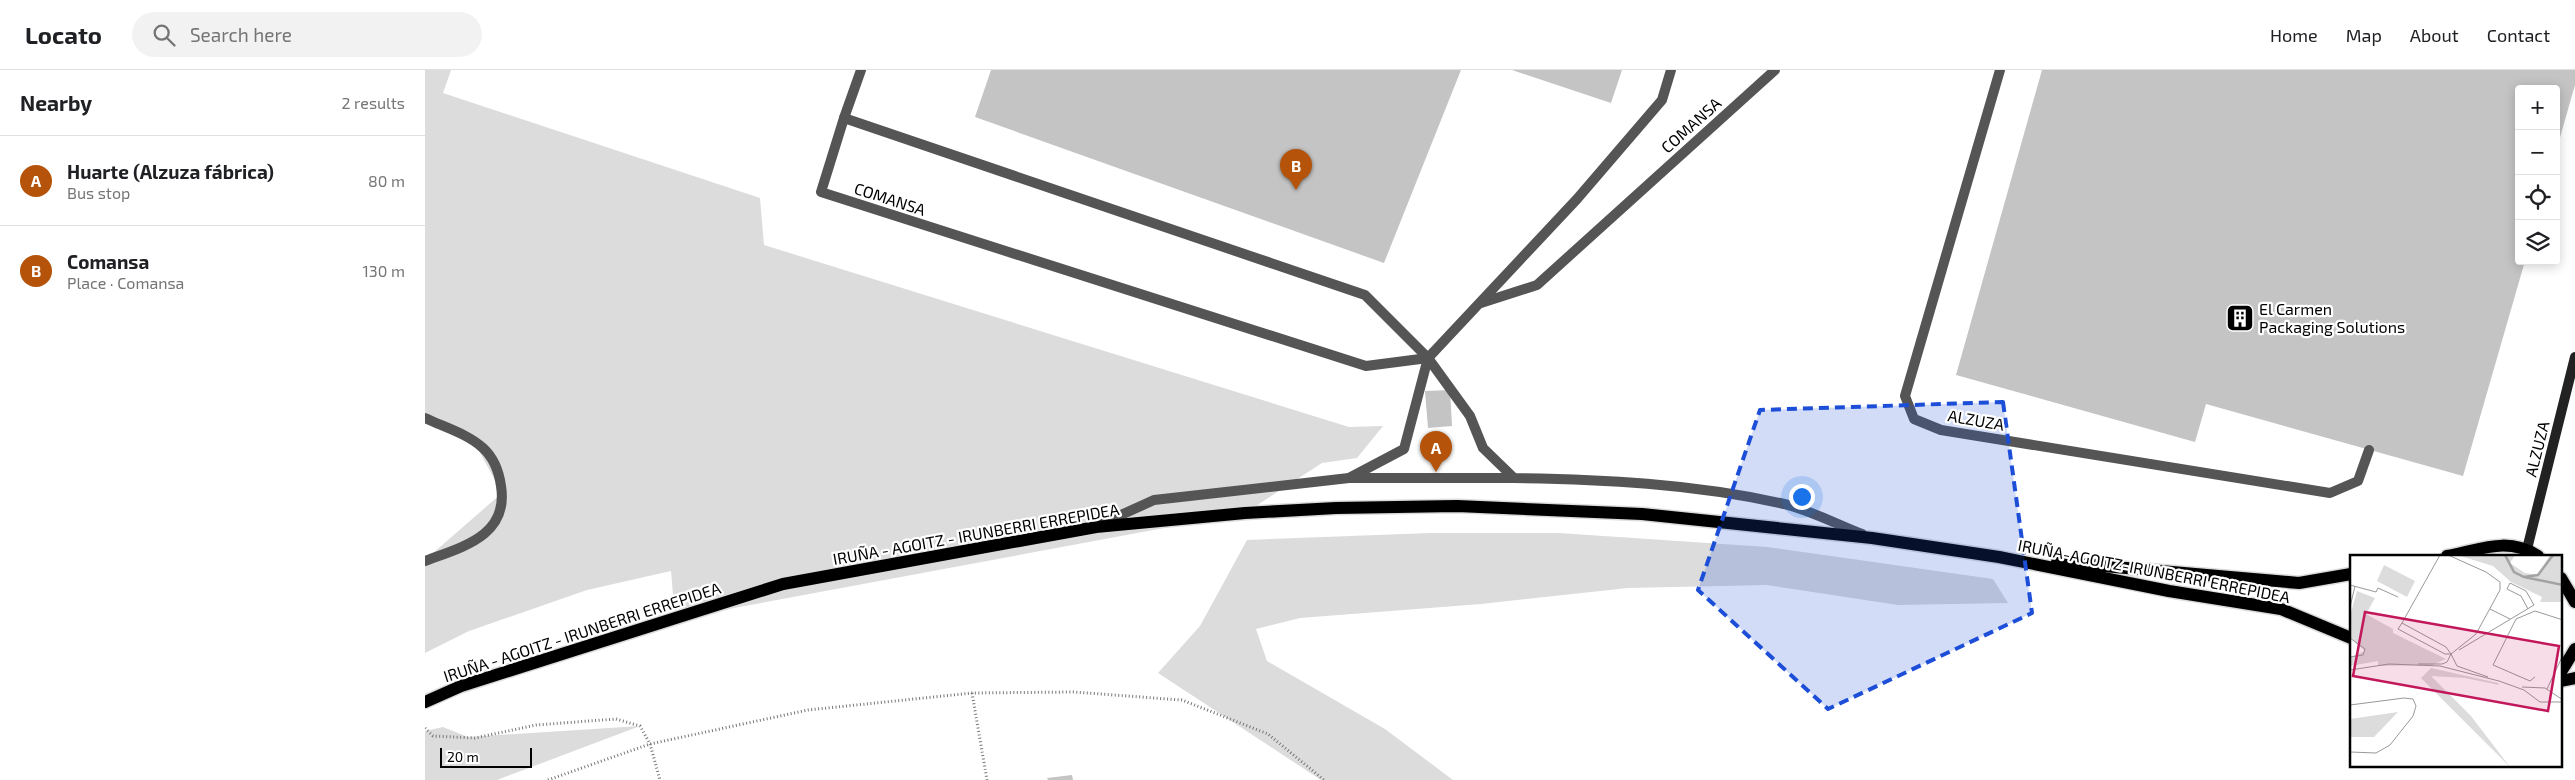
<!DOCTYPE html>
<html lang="en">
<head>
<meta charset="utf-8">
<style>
	body { margin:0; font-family:"Exo 2",sans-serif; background:#f2f2f2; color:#202124 }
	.controls { position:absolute; right:15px; top:15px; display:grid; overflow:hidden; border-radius:5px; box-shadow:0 2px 12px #0003 }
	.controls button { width:45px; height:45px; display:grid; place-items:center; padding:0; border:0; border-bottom:1px solid #e0e0e0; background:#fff; color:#202124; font:25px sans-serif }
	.scale { position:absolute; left:15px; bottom:12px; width:92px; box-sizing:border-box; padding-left:5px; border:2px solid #000; border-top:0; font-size:14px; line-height:18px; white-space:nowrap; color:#000; -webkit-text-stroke:4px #fff; paint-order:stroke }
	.you { position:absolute; left:1376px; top:426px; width:18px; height:18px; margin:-12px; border:4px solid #fff; border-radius:50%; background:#1a73e8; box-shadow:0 0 0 8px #1a73e833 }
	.badge { display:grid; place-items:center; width:32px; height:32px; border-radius:50%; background:#b45309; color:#fff; font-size:16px; font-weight:700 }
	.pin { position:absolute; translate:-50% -41px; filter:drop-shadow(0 1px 2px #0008) }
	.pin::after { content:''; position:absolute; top:26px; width:18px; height:15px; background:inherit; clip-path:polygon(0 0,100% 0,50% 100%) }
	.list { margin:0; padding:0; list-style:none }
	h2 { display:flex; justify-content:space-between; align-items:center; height:65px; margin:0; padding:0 20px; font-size:21px }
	h2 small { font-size:16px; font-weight:400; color:#757577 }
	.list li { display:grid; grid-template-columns:32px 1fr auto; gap:15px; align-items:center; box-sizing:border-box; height:90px; padding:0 20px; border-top:1px solid #e0e0e0 }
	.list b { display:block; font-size:19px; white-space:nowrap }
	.list p { margin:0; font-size:16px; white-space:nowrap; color:#757577 }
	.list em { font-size:16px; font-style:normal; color:#757577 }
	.icon { flex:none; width:28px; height:28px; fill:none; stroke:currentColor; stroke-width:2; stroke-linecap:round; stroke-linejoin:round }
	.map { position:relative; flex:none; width:2150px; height:710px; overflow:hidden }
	header { display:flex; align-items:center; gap:30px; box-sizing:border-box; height:70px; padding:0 25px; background:#fff; border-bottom:1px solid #e0e0e0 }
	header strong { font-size:24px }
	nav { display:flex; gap:28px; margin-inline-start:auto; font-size:18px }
	.search { width:350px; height:45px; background:#f2f2f2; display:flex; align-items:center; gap:12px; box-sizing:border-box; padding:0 18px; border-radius:28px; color:#757577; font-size:19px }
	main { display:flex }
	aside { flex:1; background:#fff }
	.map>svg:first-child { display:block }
	.green { fill:#dcdcdc }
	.building { fill:#c4c4c4 }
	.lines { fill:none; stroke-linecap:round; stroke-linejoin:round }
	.primary-casing { stroke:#dbdbdb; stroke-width:15 }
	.path { stroke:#777; stroke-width:3; stroke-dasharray:1 2.5; stroke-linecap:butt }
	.lane { stroke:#555; stroke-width:10 }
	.street { stroke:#555; stroke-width:10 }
	.secondary { stroke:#222; stroke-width:10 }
	.primary { stroke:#000; stroke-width:12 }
	.marked { fill:#1d4ed8; fill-opacity:0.2; stroke:#1d4ed8; stroke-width:4; stroke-dasharray:10 6; stroke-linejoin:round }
	.labels { text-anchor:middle; stroke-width:4.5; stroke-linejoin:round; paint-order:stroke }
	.street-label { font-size:16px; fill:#000; stroke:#fff }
	.poi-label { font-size:16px; fill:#000; stroke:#fff; text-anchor:start }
	.inset-river { fill:none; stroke:#a3a3a3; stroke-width:2.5 }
	.inset-road { fill:none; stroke:#999; stroke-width:1 }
	.view { fill:#c2185b; fill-opacity:0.15; stroke:#c2185b; stroke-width:2.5 }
	.inset-edge { fill:none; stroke:#000; stroke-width:2.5 }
</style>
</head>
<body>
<header>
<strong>Locato</strong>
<div class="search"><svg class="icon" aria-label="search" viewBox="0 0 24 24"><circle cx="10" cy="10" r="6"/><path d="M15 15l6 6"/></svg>Search here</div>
<nav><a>Home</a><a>Map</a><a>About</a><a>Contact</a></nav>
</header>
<main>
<aside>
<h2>Nearby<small>2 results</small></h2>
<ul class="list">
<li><span class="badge">A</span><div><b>Huarte (Alzuza fábrica)</b><p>Bus stop</p></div><em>80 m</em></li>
<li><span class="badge">B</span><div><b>Comansa</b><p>Place · Comansa</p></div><em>130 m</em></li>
</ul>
</aside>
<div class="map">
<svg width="2150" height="710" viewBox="0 0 2150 710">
	<rect width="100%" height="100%" fill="#fff"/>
	<g class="green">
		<polygon points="0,0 26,0 18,23 335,128 339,175 924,357 958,356 932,388 897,393 820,443 250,549 246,501 162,520 44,561 0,583 0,490 77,423 48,370 0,351"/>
		<polygon points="1005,463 1134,463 1342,477 1568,509 1583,533 1473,535 1342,515 1203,518 1056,534 875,548 831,559 842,591 960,659 1028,710 896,710 733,603 775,556 822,470"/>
		<polygon points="215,656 72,710 0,710 0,661 18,657 43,667"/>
	</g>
	<g class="building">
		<polygon points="566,0 1036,0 959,193 550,47"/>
		<polygon points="1087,0 1197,0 1186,33"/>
		<polygon points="1617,0 2150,0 2150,15 2132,78 2131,19 2094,19 2094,191 2100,191 2038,406 1781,334 1770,372 1531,305"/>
		<polygon points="1025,320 1027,356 1003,358 1000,321"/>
		<polygon points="647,705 648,710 623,710 622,708"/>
	</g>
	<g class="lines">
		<g class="primary-casing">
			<g id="primary">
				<path d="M 2022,486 C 2055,480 2082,466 2113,486"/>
				<polyline points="1632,492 1874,513 1926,504"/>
				<polyline points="2136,508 2150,532"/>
				<polyline points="2136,602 2150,579"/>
				<polyline points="2136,611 2150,608"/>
				<polyline points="0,632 36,616 358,514 671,457 820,443 911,438 1032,436 1217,444 1447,468 1574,487 1744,521 1856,539 1926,568"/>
			</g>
		</g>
		<g class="path">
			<polyline points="547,623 562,710"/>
			<polyline points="0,658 8,666 50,668 111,655 191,649 215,656 225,674 235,710"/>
			<polyline points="123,710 225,674 383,640 547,623 648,622 757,630 843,664 899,710"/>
		</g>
		<g class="lane">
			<polyline points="1575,0 1480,326 1489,349 1516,360 1905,423 1933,411 1944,380"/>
			<polyline points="419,48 396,122 941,296 1003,288"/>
			<polyline points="1056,233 1112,215 1350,0"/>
			<path d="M 0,348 C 19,357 43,364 58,378 C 69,388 74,402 76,416 C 84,466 37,477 0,491"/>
			<polyline points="924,408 1089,408"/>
		</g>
		<g class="street">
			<polyline points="436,0 419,48 940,225 1003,288 1152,129 1237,30 1246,0"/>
			<path d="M 676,454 L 729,430 L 924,408 L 979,379 L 1003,288 L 1045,346 L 1058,378 L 1089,408 C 1177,409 1268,414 1355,433 C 1383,439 1411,454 1437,464"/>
		</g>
		<polyline class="secondary" points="2102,479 2150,287"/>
		<use href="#primary" class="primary"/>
	</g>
	<path class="marked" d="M 1578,332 L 1607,543 L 1403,639 L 1273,520 L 1335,340 Z"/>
	<defs>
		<g id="building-square" transform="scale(1.4375)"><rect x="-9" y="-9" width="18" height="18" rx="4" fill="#000" stroke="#fff"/><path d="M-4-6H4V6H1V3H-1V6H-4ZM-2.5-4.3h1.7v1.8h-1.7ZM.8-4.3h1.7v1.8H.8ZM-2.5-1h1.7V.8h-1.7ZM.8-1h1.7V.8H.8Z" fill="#fff"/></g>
	</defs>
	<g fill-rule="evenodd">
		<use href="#building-square" x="1815" y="248"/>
	</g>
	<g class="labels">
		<g class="street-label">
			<text transform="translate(1266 55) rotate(-42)" y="6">COMANSA</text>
			<text transform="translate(465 129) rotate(18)" y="6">COMANSA</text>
			<text transform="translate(1551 350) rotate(10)" y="6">ALZUZA</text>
			<text transform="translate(2112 379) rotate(-76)" y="6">ALZUZA</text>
			<text transform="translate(551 464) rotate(-10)" y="6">IRUÑA - AGOITZ - IRUNBERRI ERREPIDEA</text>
			<text transform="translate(1729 501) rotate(11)" y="6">IRUÑA-AGOITZ-IRUNBERRI ERREPIDEA</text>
			<text transform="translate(157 562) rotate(-18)" y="6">IRUÑA - AGOITZ - IRUNBERRI ERREPIDEA</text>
		</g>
		<g class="poi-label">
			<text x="1834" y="245">El Carmen<tspan x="1834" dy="18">Packaging Solutions</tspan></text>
		</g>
	</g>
	<g transform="translate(1925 485)">
		<rect width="212" height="212" fill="#fff"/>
		<path d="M 107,0 L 165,0 L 160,8 L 175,18 L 188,20 L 200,0 L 212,0 L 212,47 L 190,47 L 192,42 L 161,27 L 143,11 ZM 34,10 L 65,26 L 57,42 L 27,26 ZM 7,36 L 25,43 L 16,59 L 43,74 L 43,78 L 96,104 L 82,110 L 28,111 L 28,106 L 0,111 L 0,102 L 15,96 L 0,83 L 0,61 ZM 81,113 L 148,128 L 149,130 L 115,123 L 81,121 L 121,161 L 160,212 L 71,123 ZM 48,157 L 24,182 L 0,182 L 0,164 Z" fill="#dcdcdc"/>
		<path class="inset-river" d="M 155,0 L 164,17 L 174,22 L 213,30M 174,22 L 188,20 L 203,0"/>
		<path class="inset-road" d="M 90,0 L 52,68 L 96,92 L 101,99M 0,30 L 26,37 L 28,33 L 48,42M 0,52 L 5,31M 140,54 L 160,64M 52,68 L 48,74 L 95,99 L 101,99 L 126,79 L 150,35 L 150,27 L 136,17 L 98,0M 0,83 L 15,94 L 13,100 L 0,102M 109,95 L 184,50 L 176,36 L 160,28 L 157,34 L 171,41 L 178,54M 68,109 L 92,109 L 97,107 L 101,99 L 107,111 L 138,122M 0,115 L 39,109 L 90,111 L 149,126 L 174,135 L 190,147 L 213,147M 185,122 L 180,126 L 143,110 L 166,64 L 185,56 L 213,65M 172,132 L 195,133 L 213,145M 197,134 L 213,100M 0,150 L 54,143 L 63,144 L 66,151 L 63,161 L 40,190 L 26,198 L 0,197"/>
		<path class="view" d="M 15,57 L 209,91 L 198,156 L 3,121 Z"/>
		<rect width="212" height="212" class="inset-edge"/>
	</g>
</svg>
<div class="controls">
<button>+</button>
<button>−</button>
<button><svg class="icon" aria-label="locate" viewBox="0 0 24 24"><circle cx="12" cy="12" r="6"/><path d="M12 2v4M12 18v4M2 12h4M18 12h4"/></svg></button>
<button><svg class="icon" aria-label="layers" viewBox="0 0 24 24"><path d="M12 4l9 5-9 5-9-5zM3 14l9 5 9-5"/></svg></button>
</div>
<div class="scale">20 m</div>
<div class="you"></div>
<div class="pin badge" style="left:1011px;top:402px">A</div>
<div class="pin badge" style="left:871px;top:120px">B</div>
</div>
</main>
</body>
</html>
